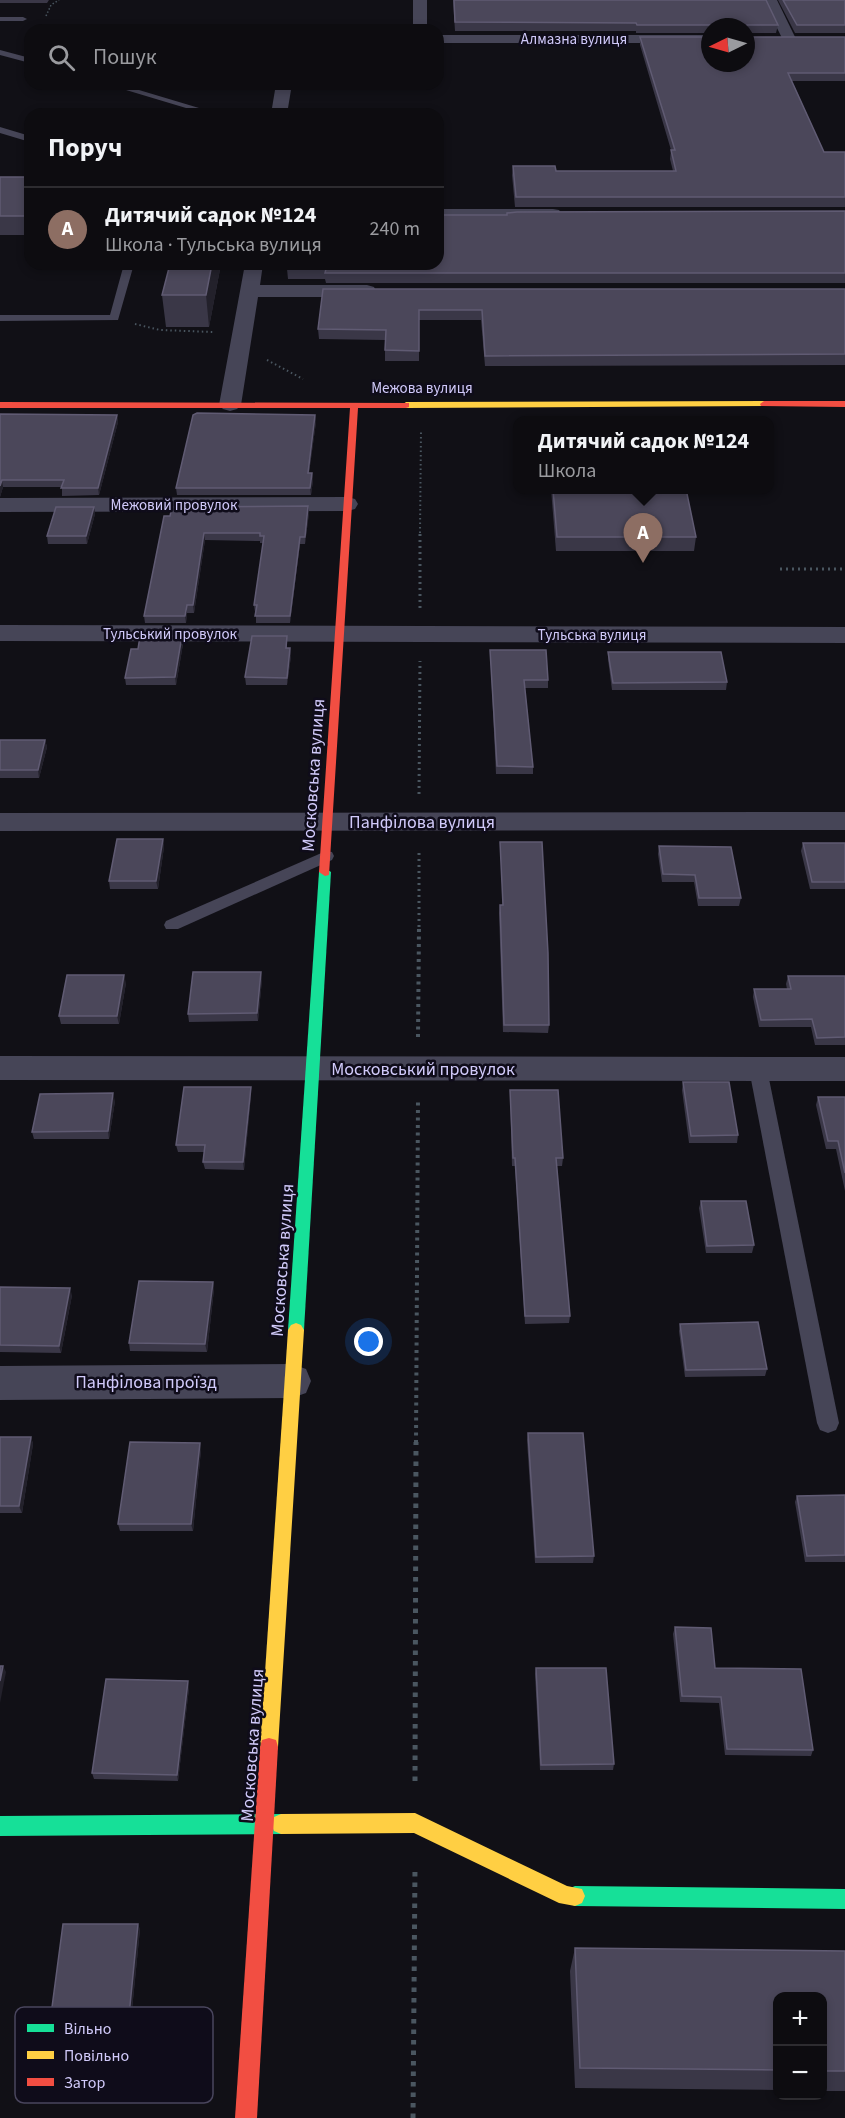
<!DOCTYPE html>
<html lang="uk">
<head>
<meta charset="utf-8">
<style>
	body { margin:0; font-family:"Source Sans 3",sans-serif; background:#1b1a1e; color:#f1f3f6 }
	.controls { position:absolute; right:18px; bottom:18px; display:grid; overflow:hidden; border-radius:12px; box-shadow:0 3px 9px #0003 }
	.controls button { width:54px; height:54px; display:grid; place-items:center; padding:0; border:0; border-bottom:2px solid #2d2c30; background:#0d0c10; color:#f1f3f6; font:30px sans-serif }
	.compass { position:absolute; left:701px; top:18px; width:54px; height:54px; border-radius:50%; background:#0d0c10; box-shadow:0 3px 9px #0003; rotate:265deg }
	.you { position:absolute; left:369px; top:1342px; width:21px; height:21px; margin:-15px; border:4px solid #fff; border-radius:50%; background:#1a73e8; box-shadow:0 0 0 9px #1a73e833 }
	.badge { display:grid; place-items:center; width:39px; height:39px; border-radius:50%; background:#8e89aa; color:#fff; font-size:20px; font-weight:700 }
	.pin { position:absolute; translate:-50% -50px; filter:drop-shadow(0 2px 3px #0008) }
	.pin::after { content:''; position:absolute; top:32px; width:21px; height:18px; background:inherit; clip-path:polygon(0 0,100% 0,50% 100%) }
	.popup { position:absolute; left:513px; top:416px; width:261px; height:78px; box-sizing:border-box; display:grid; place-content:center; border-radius:12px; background:#0d0c10; filter:drop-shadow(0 2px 4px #0005); font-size:20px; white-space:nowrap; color:#9a9b9f }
	.popup b { font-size:22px; color:#f1f3f6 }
	.popup::after { content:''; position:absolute; left:50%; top:100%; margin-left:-12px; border:12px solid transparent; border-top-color:#0d0c10 }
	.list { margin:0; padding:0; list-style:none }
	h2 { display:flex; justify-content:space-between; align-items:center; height:78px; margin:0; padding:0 24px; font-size:26px }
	h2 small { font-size:20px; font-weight:400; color:#9a9b9f }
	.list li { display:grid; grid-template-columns:39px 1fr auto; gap:18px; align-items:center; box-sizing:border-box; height:84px; padding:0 24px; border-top:2px solid #2d2c30 }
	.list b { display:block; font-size:22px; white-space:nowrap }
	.list p { margin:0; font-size:20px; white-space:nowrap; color:#9a9b9f }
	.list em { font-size:20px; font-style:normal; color:#9a9b9f }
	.icon { flex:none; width:33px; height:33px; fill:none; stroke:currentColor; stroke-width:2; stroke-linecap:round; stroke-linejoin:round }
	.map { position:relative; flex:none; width:845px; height:2118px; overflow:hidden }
	.search { position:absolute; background:#0d0c10; box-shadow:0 3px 9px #0003; left:24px; top:24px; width:420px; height:66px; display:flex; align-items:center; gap:15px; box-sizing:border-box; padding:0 21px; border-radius:18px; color:#9a9b9f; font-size:22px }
	.panel { position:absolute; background:#0d0c10; box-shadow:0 3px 9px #0003; left:24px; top:108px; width:420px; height:162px; border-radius:18px }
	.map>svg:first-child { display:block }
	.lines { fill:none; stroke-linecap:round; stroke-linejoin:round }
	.path-far4 { stroke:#4a5660; stroke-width:1.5; stroke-dasharray:1.5 2; stroke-linecap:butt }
	.path-far3 { stroke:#4a5660; stroke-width:2; stroke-dasharray:1.5 3; stroke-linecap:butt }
	.path-far2 { stroke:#4a5660; stroke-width:3; stroke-dasharray:2 4; stroke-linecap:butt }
	.path-far1 { stroke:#4a5660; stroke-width:4; stroke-dasharray:3 4.5; stroke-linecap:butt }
	.path { stroke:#4a5660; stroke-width:5; stroke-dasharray:4.5 6; stroke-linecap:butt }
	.lane { fill:#464557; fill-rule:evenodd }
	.street { fill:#464557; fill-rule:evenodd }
	.fast { fill:#16e098; fill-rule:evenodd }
	.slow { fill:#ffcf43; fill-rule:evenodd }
	.jam { fill:#f24e42; fill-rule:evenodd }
	.wall { fill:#3a3747 }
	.shaded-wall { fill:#23212b }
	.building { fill:#4b475a; stroke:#605b73; stroke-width:1.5 }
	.labels { text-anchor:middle; stroke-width:5; stroke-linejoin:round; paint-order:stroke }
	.far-street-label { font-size:15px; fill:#d1cafa; stroke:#0f0c1a }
	.street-label { font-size:18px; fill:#d1cafa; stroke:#0f0c1a }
	.key { fill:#0f0c1a; stroke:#49455d; stroke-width:1.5 }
	.key-label { font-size:16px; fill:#d1cafa }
</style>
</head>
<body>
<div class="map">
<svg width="845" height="2118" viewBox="0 0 845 2118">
	<rect width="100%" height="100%" fill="#111016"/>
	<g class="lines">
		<polyline class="path-far4" points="46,16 51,5 59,0"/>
		<g class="path-far3">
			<polyline points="135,324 160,330 213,332"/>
			<polyline points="267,360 303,379"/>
			<polyline points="420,533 421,430"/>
		</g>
		<g class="path-far2">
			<polyline points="780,569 845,569"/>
			<polyline points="420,608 420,531"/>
			<polyline points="419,794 420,661"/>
			<polyline points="419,927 419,850"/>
		</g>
		<g class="path-far1">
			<polyline points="418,1037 419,926"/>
			<polyline points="416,1443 418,1099"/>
		</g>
		<g class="path">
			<polyline points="415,1781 416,1442"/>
			<polyline points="413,2118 415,1867"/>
		</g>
		<g class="lane">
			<polygon points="0,17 23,17 27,19 23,21 0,21"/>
			<polygon points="0,50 30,58 30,63 0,55"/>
			<polygon points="106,84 119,84 219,114 206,114"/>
			<polygon points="0,127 30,136 30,142 0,133"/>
			<polygon points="124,264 134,264 118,320 0,321 0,315 110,315"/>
			<polygon points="326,851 332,852 334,856 332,860 178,929 166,929 164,925 166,921"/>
			<polygon points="758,1062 764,1064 767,1069 839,1423 836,1430 828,1433 820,1430 817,1423 749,1069 752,1064"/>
		</g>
		<g class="street">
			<rect x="413" y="0" width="14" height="30"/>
			<polygon points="763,0 777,0 796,39 794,42 784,42"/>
			<rect x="438" y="35" width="272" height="8"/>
			<polygon points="276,84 292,84 287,114 271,114"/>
			<polygon points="438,209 553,209 559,210 562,214 559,218 553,219 438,219"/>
			<polygon points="245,264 263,264 260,285 367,285 374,287 376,291 374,295 367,297 258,297 241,405 237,409 230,411 223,409 219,405"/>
			<polygon points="347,497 355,499 358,504 355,509 347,511 0,512 0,498"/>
			<polygon points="0,625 845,627 845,643 0,641"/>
			<polygon points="845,812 845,830 0,831 0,813"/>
			<polygon points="0,1056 845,1057 845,1081 0,1080"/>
			<polygon points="292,1364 306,1369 311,1381 306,1393 292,1398 0,1400 0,1366"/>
		</g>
		<g class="fast">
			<polygon points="325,868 331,872 304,1330 301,1335 296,1337 291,1335 288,1330 319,872"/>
			<polygon points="281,1814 288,1817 291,1824 288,1831 281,1834 0,1836 0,1816"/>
			<polygon points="575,1886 845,1889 845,1909 575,1906 568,1903 565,1896 568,1889"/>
		</g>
		<g class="slow">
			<polygon points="764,401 768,404 767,406 406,408 402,405 406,402"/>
			<polygon points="296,1323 301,1325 304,1330 278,1747 276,1754 269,1756 262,1754 260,1747 288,1330 291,1325"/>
			<polygon points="415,1813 567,1886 582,1889 585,1896 582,1903 575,1906 559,1903 414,1833 281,1834 274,1831 271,1824 274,1817 281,1814"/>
		</g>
		<g class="jam">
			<polygon points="764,401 845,401 845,407 761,406 760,404"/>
			<polygon points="0,402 409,403 409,407 406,408 358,408 329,875 325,876 319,872 350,408 0,408"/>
			<polygon points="269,1738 276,1740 278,1747 257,2118 235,2118 260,1747 262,1740"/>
		</g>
	</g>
	<g class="wall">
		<polygon points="0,0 49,0 47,3 0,3"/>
		<polygon points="453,0 766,0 778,25 776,33 746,33 746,27 710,27 710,33 636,33 636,31 455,31"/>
		<polygon points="778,0 845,0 845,33 795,33"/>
		<polygon points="640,37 845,37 845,81 792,81 824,152 845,152 845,207 515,207 512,175 513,166 556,171 673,171 670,159 671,150 640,45"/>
		<rect x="0" y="177" width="30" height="58"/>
		<polygon points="845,211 845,283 326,283 325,279 288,279 287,269 439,215 507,215"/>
		<polygon points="221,264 209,327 166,327 162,295"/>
		<polygon points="323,289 845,289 845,365 485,366 481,320 419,320 419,361 385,361 385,340 319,339 318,329"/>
		<polygon points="0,414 117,415 118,422 99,495 62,496 62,487 3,487 0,497"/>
		<polygon points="315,415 316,422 309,473 312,473 313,480 311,495 177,495 176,488"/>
		<polygon points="551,489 686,489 696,537 694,551 556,551"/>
		<polygon points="308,506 309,513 305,544 300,544 290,623 256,623 256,612 255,612 254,605 263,543 260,543 260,541 205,540 194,613 187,613 186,623 145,623 144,616 170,516"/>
		<polygon points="94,507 95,514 87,544 48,544 47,536"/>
		<polygon points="287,636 287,648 290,648 291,656 287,685 246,685 245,677"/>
		<polygon points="183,644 176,685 126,685 125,678 138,649"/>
		<polygon points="490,650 548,680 548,688 525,688 533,767 533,774 496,774"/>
		<polygon points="608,652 727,682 726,690 612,690 608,659"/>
		<polygon points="0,740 45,740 47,747 39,778 0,778"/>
		<polygon points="163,839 164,847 158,889 110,889 109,881"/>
		<polygon points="500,842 549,1025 548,1033 503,1032 499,913 500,905 503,905"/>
		<polygon points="803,843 845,843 845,889 810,889 801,851"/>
		<polygon points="659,846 741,898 739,906 698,906 694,882 662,882 658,854"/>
		<polygon points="788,976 845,976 845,1045 815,1045 811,1027 759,1027 753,997 754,989 787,989 786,984"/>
		<polygon points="262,979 258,1021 189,1022 188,1014"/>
		<polygon points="126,983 119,1024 61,1024 59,1016"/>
		<polygon points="683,1082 738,1135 737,1143 689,1143 682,1090"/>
		<polygon points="251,1087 251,1095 244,1170 205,1169 203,1162 204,1152 178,1152 176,1145"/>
		<polygon points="510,1090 563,1158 562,1166 557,1166 570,1316 569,1323 525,1324 515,1166 512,1166"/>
		<polygon points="818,1097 845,1097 845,1191 836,1149 826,1149 816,1105"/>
		<polygon points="115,1101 109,1139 34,1139 32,1132"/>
		<polygon points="701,1201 754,1245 752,1253 706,1253 699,1208"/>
		<polygon points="213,1282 214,1289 207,1352 130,1351 129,1343"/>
		<polygon points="0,1287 72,1295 61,1353 0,1352"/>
		<polygon points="680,1324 767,1369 765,1376 685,1377 679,1331"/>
		<polygon points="528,1433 594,1556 593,1563 535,1563 527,1440"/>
		<polygon points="0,1437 31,1437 33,1444 22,1513 0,1513"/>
		<polygon points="201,1450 193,1531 120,1531 118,1524"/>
		<polygon points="845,1495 845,1562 805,1562 795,1502 797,1496"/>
		<polygon points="675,1627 715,1668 813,1750 811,1756 725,1755 719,1703 680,1702 673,1634"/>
		<polygon points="536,1668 614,1764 613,1770 540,1770 535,1674"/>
		<polygon points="189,1688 178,1781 94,1779 92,1773"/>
		<polygon points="140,1929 128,2050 50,2050 47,2045"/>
		<polygon points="575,1948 845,1951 845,2091 822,2091 822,1996 777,1996 777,2090 575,2088 570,1971"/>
	</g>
	<g class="shaded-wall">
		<polygon points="212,264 221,264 209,327 206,295"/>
		<polygon points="117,415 118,422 99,495 98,488"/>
		<polygon points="315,415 316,422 308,480 308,473"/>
		<polygon points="312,473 313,480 311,495 310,488"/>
		<polygon points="2,480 3,487 0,497 0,486"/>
		<polygon points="308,506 309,513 305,544 305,537"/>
		<polygon points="94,507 95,514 87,544 86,536"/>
		<polygon points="204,533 205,540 194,613 193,605"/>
		<polygon points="300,537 300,544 290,623 290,616"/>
		<polygon points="187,605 187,613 186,623 185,616"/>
		<polygon points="182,636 183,644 176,685 175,677"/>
		<polygon points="290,648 291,656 287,685 287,678"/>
		<polygon points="45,740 47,747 39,778 38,770"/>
		<polygon points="163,839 164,847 158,889 156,881"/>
		<polygon points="261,972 262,979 258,1021 257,1013"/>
		<polygon points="124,975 126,983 119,1024 117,1016"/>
		<polygon points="251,1087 251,1095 244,1170 243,1162"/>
		<polygon points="113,1093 115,1101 109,1139 108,1131"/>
		<polygon points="213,1282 214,1289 207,1352 205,1344"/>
		<polygon points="70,1288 72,1295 61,1353 59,1346"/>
		<polygon points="31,1437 33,1444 22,1513 19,1506"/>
		<polygon points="200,1443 201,1450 193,1531 191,1524"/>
		<polygon points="3,1666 6,1672 0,1703 0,1681"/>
		<polygon points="188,1681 189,1688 178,1781 177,1775"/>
		<polygon points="138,1924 140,1929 128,2050 126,2046"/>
	</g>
	<g class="building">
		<polygon points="454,0 766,0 778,25 745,25 745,27 713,27 711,25 637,25 636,23 455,22"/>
		<polygon points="783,0 845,0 845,25 797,25"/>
		<polygon points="746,36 747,37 845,37 845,73 788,73 824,152 845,152 845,197 516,197 513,166 555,166 556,171 676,171 671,150 675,150 640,37 710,37 710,63 746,63"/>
		<rect x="0" y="177" width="30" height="39"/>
		<polygon points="845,211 845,273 325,273 326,269 287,269 288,264 438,264 438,213 439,215 507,215 507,213 517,212"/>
		<polygon points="170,264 212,264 206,295 162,295"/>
		<polygon points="323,289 845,289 845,354 485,356 482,310 419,310 419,351 385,350 386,330 318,329"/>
		<polygon points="197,413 315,415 308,473 312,473 310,488 176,488 193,415"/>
		<polygon points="0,414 117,415 98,488 61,488 64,480 2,480 0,486"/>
		<polygon points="553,489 686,489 696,537 557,537"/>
		<polygon points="308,506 305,537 300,537 290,616 255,616 257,605 254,605 264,536 260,536 260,533 204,533 193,605 187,605 185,616 144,616 164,516 170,516 172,507"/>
		<polygon points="56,507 94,507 86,536 47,536"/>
		<polygon points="140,636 182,636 175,677 125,678 131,649 138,649"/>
		<polygon points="252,636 287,636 286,648 290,648 287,678 245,677"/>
		<polygon points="490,650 546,650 548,680 524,680 533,767 497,766"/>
		<polygon points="608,652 721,652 727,682 613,683"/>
		<polygon points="0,740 45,740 38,770 0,770"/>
		<polygon points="117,839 163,839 156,881 109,881"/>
		<polygon points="500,842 542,842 548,953 549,1025 504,1025 500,905 503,905"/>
		<polygon points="803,843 845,843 845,882 812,882"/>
		<polygon points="659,846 731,847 741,898 699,898 695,875 663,874"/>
		<polygon points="193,972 261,972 257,1013 188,1014"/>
		<polygon points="67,975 124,975 117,1016 59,1016"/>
		<polygon points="788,976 845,976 845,1037 817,1038 812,1019 761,1020 754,989 791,989"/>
		<polygon points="683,1082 729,1082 738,1135 691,1136"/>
		<polygon points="184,1087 251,1087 243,1162 203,1162 205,1145 176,1145"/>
		<polygon points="510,1090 558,1090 563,1158 556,1158 570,1316 525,1316 515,1158 513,1158"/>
		<polygon points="113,1093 108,1131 32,1132 40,1094"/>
		<polygon points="818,1097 845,1097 845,1173 838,1141 828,1141"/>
		<polygon points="701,1201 746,1201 754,1245 707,1246"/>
		<polygon points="139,1281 213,1282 205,1344 129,1343"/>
		<polygon points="0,1287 70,1288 59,1346 0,1345"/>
		<polygon points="758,1322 767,1369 686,1370 680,1324"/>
		<polygon points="528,1433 583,1433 594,1556 536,1557"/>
		<polygon points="0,1437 31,1437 19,1506 0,1506"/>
		<polygon points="130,1442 200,1443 191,1524 118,1524"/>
		<polygon points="845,1495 845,1555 807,1556 797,1496"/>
		<polygon points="675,1627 711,1628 715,1668 801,1669 813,1750 727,1749 721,1697 682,1696"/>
		<polygon points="0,1666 3,1666 0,1681"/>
		<polygon points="536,1668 606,1668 614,1764 541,1765"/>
		<polygon points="106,1679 188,1681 177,1775 92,1773"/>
		<polygon points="63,1924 138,1924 126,2046 47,2045"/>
		<polygon points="575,1948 845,1951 845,2071 822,2071 822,1996 777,1996 777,2070 580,2068"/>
	</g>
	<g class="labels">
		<g class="far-street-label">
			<text x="574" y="44">Алмазна вулиця</text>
			<text x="422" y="393">Межова вулиця</text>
			<text x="174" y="510">Межовий провулок</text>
			<text x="170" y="639">Тульський провулок</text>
			<text x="592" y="640">Тульська вулиця</text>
		</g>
		<g class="street-label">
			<text transform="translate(313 775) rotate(-86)" y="6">Московська вулиця</text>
			<text x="422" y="828">Панфілова вулиця</text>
			<text x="423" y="1075">Московський провулок</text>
			<text transform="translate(282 1260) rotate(-86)" y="6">Московська вулиця</text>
			<text x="146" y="1388">Панфілова проїзд</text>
			<text transform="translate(252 1745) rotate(-86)" y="6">Московська вулиця</text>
		</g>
	</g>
	<rect x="15" y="2007" width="198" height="96" rx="9" class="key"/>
	<rect x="27" y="2024" width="27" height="8" fill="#16e098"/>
	<rect x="27" y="2051" width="27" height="8" fill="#ffcf43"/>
	<rect x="27" y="2078" width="27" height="8" fill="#f24e42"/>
	<g class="key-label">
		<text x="64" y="2034">Вільно</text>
		<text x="64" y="2061">Повільно</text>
		<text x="64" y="2088">Затор</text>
	</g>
</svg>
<div class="controls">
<button>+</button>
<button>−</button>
</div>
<svg class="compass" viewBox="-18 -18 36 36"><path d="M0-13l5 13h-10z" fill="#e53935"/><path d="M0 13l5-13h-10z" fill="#9a9b9f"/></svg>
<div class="you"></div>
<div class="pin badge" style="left:643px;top:563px;background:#8d6e63">A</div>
<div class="popup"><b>Дитячий садок №124</b>Школа</div>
<div class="search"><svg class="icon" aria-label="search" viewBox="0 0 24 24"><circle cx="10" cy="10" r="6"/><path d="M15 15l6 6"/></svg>Пошук</div>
<section class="panel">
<h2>Поруч<small></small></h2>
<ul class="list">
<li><span class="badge" style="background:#8d6e63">A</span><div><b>Дитячий садок №124</b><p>Школа · Тульська вулиця</p></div><em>240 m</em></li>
</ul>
</section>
</div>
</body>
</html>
